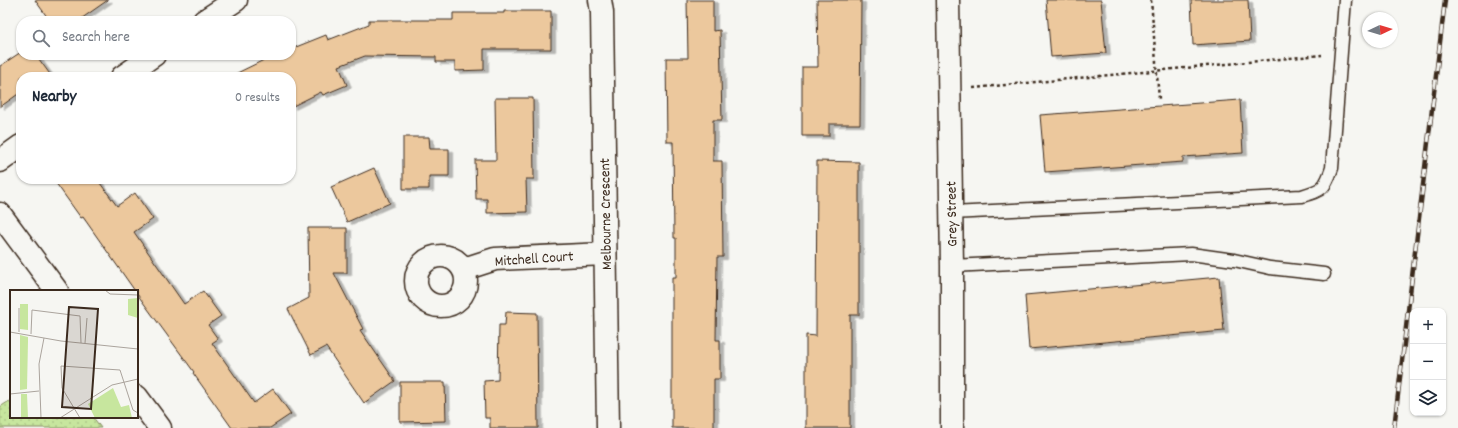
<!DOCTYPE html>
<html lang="en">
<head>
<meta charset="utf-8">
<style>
	body { margin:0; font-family:Dekko,sans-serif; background:#f6f6f7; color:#1f2937 }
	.controls { position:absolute; right:12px; bottom:12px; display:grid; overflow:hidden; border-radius:8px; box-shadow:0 1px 3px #0004 }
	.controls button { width:36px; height:36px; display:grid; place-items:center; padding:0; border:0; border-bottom:1px solid #e0e1e3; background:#fff; color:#1f2937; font:20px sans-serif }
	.compass { position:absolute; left:1362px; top:12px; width:36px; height:36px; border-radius:50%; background:#fff; box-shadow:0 1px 3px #0004; rotate:86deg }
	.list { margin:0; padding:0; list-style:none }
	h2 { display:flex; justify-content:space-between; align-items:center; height:52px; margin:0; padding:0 16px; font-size:17px }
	h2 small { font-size:13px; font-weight:400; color:#747a83 }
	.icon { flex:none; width:22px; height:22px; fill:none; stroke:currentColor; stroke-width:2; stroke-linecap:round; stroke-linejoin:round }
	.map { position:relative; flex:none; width:1458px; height:428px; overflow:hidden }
	.search { position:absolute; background:#fff; box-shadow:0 1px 3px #0004; left:16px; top:16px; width:280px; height:44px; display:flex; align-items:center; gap:10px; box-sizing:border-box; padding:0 14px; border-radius:16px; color:#747a83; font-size:15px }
	.panel { position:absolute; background:#fff; box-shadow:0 1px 3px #0004; left:16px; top:72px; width:280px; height:112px; border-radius:16px }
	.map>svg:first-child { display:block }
	.park { fill:url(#park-dots); stroke:#81885e }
	.building { fill:#ecc89d; stroke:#3b2a1e; filter:url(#shadow) }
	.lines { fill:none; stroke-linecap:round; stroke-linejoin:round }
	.service-casing { stroke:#3b2a1e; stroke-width:15 }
	.minor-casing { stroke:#3b2a1e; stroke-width:25 }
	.tertiary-casing { stroke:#3b2a1e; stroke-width:25 }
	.path { stroke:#3b2a1e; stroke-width:2.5; stroke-dasharray:3 3; stroke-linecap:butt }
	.service { stroke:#f6f6f2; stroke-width:12 }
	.minor { stroke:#f6f6f2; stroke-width:22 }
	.tertiary { stroke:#f6f6f2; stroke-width:22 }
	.rail-casing { stroke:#3b2a1e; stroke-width:4.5 }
	.rail { stroke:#f6f6f2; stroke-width:3; stroke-dasharray:9; stroke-linecap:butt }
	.labels { text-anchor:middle; stroke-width:3; stroke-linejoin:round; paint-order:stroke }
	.street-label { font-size:15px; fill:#3b2a1e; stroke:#f6f6f2 }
	.inset-road { fill:none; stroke:#aba49d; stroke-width:1 }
	.view { fill:#3b2a1e; fill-opacity:0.15; stroke:#3b2a1e; stroke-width:2 }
	.inset-edge { fill:none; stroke:#3b2a1e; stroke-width:2 }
</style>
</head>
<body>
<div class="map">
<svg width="1458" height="428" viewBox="0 0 1458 428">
	<defs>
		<pattern id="park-dots" width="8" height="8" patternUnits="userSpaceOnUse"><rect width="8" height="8" fill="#c7e69e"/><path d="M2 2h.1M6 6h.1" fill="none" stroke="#acc588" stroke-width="1.8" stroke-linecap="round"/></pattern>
		<filter id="shadow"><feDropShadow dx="4.5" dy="2.5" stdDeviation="0" flood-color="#0004"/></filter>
	</defs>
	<rect width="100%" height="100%" fill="#f6f6f2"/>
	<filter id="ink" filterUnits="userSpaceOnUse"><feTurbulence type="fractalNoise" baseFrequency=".025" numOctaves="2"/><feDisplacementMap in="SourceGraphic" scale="8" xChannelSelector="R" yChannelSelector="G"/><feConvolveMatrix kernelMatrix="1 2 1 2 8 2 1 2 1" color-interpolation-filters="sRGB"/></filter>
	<g filter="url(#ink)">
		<polygon class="park" points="11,400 11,417 93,417 101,428 0,428 0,407"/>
		<g class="building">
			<polygon points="35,0 108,0 78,21 50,21"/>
			<polygon points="687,0 713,0 713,31 720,30 722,120 713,120 713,161 722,161 723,257 717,257 716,340 720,340 720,379 714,379 714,428 672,428 672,277 676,277 676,238 674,238 673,142 667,142 666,58 688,58"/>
			<polygon points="817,0 861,0 860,124 829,124 829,136 802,136 802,67 818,67"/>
			<polygon points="1046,0 1101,0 1106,53 1051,57"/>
			<polygon points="1191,0 1248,0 1250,41 1193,45"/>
			<polygon points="504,11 551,11 551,49 484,49 484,70 455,71 455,62 436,62 436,57 365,56 339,66 347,85 323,95 321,92 291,107 291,77 229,77 274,55 291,55 291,49 326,35 328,40 369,24 369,20 453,20 453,13 504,13"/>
			<polygon points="21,52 21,55 36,55 52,77 21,77 21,92 0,107 0,66"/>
			<polygon points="495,98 533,98 534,179 526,179 527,212 487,213 487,199 476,199 475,160 496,160"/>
			<polygon points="1240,100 1243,153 1183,157 1183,162 1045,172 1040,115"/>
			<polygon points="403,137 429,137 430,149 449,149 449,176 429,176 429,189 403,189"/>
			<polygon points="817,161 859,162 859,315 850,315 850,428 806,428 806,335 816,336"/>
			<polygon points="374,168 390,203 347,222 331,187"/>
			<polygon points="53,179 97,179 117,206 135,193 153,219 134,232 184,304 203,291 221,316 208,325 218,339 212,343 254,403 273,389 291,414 270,428 232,428 193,373 194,372 137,294 137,291 135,291 83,217 81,218"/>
			<polygon points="308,228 347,228 347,273 334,273 363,329 360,330 395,381 364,403 326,347 311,355 288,309 309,298"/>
			<polygon points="1219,277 1224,331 1029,349 1025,295"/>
			<polygon points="506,312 537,313 538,428 490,428 490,418 485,418 484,381 498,380 499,325 505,325"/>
			<polygon points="400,382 445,382 446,421 400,422"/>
		</g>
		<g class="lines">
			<g class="service-casing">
				<g id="service">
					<path d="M 951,213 L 1302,196 C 1322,190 1325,189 1332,168 L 1345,0"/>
					<polyline points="952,266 1191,254 1234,260 1270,268 1324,274"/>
				</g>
			</g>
			<g class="minor-casing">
				<g id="minor">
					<polyline points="600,0 602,12 608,428"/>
					<polyline points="204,21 236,0"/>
					<polyline points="122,77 154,55"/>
					<polyline points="0,161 21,146"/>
					<polyline points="0,214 57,291"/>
					<circle cx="441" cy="281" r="25"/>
					<polyline points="464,269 495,259 605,254"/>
					<polyline points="137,397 160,428"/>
				</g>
			</g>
			<g class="tertiary-casing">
				<polyline id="tertiary" points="948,0 952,266 952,428"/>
			</g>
			<g class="path">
				<polyline points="1151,0 1159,99"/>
				<polyline points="973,88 1322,55"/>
			</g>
			<use href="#service" class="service"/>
			<use href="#minor" class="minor"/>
			<use href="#tertiary" class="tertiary"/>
			<g class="rail-casing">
				<polyline id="rail" points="1394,428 1445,0"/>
			</g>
			<use href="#rail" class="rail"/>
		</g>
	</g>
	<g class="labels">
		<g class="street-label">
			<text transform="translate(605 214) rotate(-91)" y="5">Melbourne Crescent</text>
			<text transform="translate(951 214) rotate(-91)" y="5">Grey Street</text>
			<text transform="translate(534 258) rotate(-4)" y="5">Mitchell Court</text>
		</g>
	</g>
	<g transform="translate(10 290)">
		<rect width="128" height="128" fill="#f6f6f2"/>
		<path d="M 10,14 L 18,14 L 18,40 L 10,39 ZM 10,45 L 18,47 L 18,51 L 17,99 L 10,100 ZM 11,104 L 17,104 L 18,128 L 11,128 Z" fill="#c7e69e"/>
		<path d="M 128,8 L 128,28 L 118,25 L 118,9 ZM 103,98 L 111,117 L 119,115 L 122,128 L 85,128 L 78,114 Z" fill="#c7e69e"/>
		<path class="inset-road" d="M 95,0 L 100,4 L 128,5M 9,18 L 9,42M 0,42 L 51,51 L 128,59M 21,44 L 22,20 L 70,26 L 71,53M 75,53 L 77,28M 0,104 L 29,101M 31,128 L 29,74 L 34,48M 50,128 L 102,95 L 128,89M 70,128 L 52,98 L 51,76 L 110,80 L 123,120 L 128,123"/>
		<path class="view" d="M 59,17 L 88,19 L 81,119 L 52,117 Z"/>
		<rect width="128" height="128" class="inset-edge"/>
	</g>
</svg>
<div class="controls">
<button>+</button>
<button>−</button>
<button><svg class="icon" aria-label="layers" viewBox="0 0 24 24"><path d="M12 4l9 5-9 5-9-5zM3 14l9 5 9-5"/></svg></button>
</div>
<svg class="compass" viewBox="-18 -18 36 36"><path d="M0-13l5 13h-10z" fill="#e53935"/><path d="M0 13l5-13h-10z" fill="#747a83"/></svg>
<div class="search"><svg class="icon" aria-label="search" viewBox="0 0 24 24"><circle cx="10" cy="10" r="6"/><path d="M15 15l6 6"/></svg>Search here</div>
<section class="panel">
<h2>Nearby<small>0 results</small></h2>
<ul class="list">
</ul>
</section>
</div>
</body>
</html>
